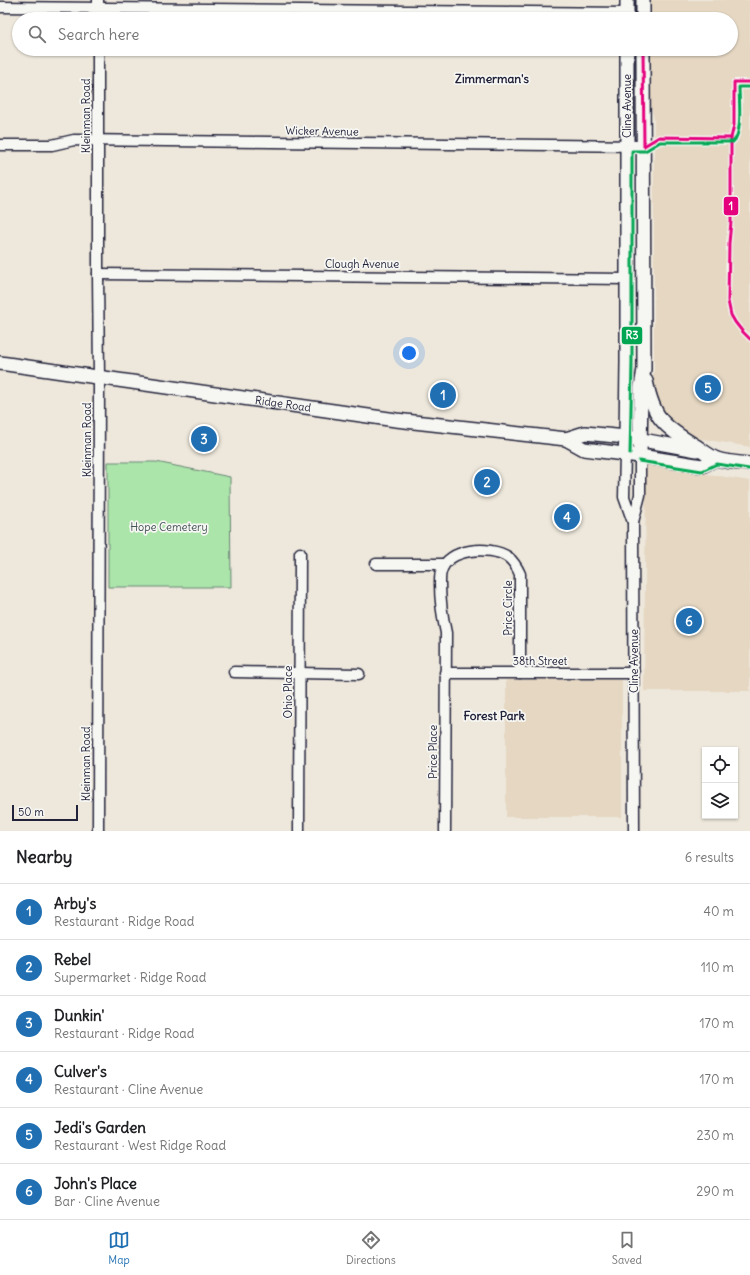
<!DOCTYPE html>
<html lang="en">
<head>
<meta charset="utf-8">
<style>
	body { margin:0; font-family:Delius,sans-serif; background:#f6f6f6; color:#202124 }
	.controls { position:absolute; right:12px; bottom:12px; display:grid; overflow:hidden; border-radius:0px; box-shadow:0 1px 3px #0004 }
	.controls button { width:36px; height:36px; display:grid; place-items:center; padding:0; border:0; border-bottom:1px solid #e0e0e0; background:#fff; color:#202124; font:20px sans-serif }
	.scale { position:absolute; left:12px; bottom:10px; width:66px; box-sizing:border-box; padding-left:4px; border:2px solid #22223b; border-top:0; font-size:11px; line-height:14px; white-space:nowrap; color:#22223b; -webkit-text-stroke:3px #f6f6f2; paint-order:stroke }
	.you { position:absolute; left:409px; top:353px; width:14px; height:14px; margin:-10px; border:3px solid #fff; border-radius:50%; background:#1a73e8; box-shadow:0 0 0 6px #1a73e833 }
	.badge { display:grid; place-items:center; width:26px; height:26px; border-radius:50%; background:#1f6fb2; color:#fff; font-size:13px; font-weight:700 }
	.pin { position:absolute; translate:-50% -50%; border:2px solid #fff; box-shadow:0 1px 4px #0006 }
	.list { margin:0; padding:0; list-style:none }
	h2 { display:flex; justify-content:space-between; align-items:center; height:52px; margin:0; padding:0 16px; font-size:17px }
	h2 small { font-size:13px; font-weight:400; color:#757577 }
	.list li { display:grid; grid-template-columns:26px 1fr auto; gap:12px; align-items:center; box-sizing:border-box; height:56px; padding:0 16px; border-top:1px solid #e0e0e0 }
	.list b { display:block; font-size:15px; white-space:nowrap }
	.list p { margin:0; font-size:13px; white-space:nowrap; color:#757577 }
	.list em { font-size:13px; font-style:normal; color:#757577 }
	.icon { flex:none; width:22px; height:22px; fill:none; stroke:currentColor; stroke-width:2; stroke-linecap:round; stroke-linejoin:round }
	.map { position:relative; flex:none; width:750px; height:831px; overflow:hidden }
	.search { position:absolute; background:#fff; box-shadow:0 1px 3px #0004; left:12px; right:12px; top:12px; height:44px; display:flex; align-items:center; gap:10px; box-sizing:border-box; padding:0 14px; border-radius:22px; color:#757577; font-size:15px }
	.sheet { height:388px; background:#fff }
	nav { display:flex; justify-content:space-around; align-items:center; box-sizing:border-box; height:56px; border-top:1px solid #e0e0e0; background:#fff; font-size:11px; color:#757577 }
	nav a { display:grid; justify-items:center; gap:2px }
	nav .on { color:#1f6fb2 }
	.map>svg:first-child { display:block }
	.built { fill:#e5d7c2 }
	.green { fill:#abe5aa; stroke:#668472 }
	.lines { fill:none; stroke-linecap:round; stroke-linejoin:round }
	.minor-casing { stroke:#22223b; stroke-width:13 }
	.major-casing { stroke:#22223b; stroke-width:16 }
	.minor { stroke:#f6f6f2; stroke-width:10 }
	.major { stroke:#f6f6f2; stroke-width:13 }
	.bus-1-casing { stroke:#f6f6f2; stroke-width:6 }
	.bus-2-casing { stroke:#f6f6f2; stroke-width:6 }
	.bus-1 { stroke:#e5007d; stroke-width:3 }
	.bus-2 { stroke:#00a651; stroke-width:3 }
	.labels { text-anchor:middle; stroke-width:3.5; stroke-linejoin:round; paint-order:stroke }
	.street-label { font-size:11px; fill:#22223b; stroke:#f6f6f2 }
	.park-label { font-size:11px; fill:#445357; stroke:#f6f6f2 }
	.neighbourhood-label { font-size:12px; font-weight:bold; fill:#22223b; stroke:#f6f6f2 }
	.line-badge { stroke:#f6f6f2; stroke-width:1.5 }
	.badge-label { font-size:11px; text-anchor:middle; font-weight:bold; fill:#fff }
</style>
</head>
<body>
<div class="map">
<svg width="750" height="831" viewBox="0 0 750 831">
	<rect width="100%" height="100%" fill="#eee8dc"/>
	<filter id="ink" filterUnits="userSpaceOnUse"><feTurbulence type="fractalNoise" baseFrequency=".025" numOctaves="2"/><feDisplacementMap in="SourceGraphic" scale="8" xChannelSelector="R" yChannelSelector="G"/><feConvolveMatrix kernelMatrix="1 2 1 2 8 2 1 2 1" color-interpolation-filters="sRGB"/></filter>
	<g filter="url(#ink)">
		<g class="built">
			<polygon points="649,0 750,0 750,447 697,438 680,432 665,419 654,400 651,378 654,373 654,119 650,102 649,49 731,49 731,19 649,19"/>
			<polygon points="646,464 750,481 750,691 644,691"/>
			<rect x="506" y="680" width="116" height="137"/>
		</g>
		<polygon class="green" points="108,462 156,462 230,477 231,587 108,587"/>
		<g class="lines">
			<g class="minor-casing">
				<g id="minor">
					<polyline points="0,7 627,13"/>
					<polyline points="98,19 98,0"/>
					<polyline points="98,49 98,274 99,378 98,831"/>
					<polyline points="0,145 52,145 74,140 644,146"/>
					<polyline points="98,274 627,279"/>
					<polyline points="625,454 624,497 633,522"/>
					<polyline points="376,564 444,564"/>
					<polyline points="234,672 359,674"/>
					<polyline points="445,673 634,673"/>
					<polyline points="299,831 300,553"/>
					<path d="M 445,831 L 446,633 C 442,615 440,602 440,584 C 440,580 440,575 441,572 C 447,548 490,545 508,557 C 514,562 517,567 520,574 L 520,673"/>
					<polyline points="634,831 633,522 640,495 640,456"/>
				</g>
			</g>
			<g class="major-casing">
				<g id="major">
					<polyline points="627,0 627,19"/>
					<polyline points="643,0 643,19"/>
					<path id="s1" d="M 0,363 L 396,420 L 566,439 L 584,449 L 640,456 L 702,466 L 716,459"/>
					<path d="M 646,381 C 654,419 663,426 696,446 C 702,450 709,456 717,459 C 726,462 740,463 750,464"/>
					<polyline points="566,439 585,433 626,437 697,450"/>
					<polyline points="625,454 626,437 627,362 627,49"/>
					<polyline points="640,456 641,388 644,369 643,49"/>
				</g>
			</g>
			<use href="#minor" class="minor"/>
			<use href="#major" class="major"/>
			<g class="bus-1-casing">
				<g id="bus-1">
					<polyline points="643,49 644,146"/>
					<polyline points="750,82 734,82 734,125 731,138 731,222 729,243 728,301 731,315 735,322 742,331 750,339"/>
					<polyline points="644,146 659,137 731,138"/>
				</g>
			</g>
			<g class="bus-2-casing">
				<g id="bus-2">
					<path d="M 630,454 L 632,362 L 632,151 L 645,151 L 660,142 L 733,142 C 743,133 739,100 739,87 L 750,87"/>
					<polyline points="639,461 702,471 717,464 749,469"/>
				</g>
			</g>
			<use href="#bus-1" class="bus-1"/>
			<use href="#bus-2" class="bus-2"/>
		</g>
	</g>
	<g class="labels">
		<g class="street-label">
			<text transform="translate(627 106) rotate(-90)" y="4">Cline Avenue</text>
			<text transform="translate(86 116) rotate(-90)" y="4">Kleinman Road</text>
			<text transform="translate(322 131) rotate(1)" y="4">Wicker Avenue</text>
			<text x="362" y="268">Clough Avenue</text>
			<text dy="4" stroke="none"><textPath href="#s1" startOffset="286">Ridge Road</textPath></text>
			<text transform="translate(87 440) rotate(-90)" y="4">Kleinman Road</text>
			<text transform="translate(508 608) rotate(-90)" y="4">Price Circle</text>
			<text x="540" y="665">38th Street</text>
			<text transform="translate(634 661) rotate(-90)" y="4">Cline Avenue</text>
			<text transform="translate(288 692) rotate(-90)" y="4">Ohio Place</text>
			<text transform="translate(433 752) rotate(-90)" y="4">Price Place</text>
			<text transform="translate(86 764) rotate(-90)" y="4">Kleinman Road</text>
		</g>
		<g class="park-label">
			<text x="169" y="531">Hope Cemetery</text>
		</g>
		<g class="neighbourhood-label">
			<text x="492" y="83">Zimmerman's</text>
			<text x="494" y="720">Forest Park</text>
		</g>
	</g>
	<g class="line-badge">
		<rect x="723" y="196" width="16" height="20" rx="4" fill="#e5007d"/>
		<rect x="621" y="326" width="22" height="19" rx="4" fill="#00a651"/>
	</g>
	<g class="badge-label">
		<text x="731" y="210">1</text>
		<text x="632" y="339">R3</text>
	</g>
</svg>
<div class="controls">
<button><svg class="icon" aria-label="locate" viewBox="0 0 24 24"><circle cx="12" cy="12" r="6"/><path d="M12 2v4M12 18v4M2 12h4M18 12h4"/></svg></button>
<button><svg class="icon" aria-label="layers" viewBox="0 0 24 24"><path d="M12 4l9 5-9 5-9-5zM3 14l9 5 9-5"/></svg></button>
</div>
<div class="scale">50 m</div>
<div class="you"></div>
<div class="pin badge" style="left:443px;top:395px">1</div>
<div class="pin badge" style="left:487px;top:482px">2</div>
<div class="pin badge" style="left:204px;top:439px">3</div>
<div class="pin badge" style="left:567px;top:517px">4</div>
<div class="pin badge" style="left:708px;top:388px">5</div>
<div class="pin badge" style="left:689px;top:621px">6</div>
<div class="search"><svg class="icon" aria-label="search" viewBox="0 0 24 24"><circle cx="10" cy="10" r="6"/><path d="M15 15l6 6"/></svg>Search here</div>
</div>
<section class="sheet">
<h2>Nearby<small>6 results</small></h2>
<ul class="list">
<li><span class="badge">1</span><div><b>Arby's</b><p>Restaurant · Ridge Road</p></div><em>40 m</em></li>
<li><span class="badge">2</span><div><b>Rebel</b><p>Supermarket · Ridge Road</p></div><em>110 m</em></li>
<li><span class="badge">3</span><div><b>Dunkin'</b><p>Restaurant · Ridge Road</p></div><em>170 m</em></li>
<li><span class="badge">4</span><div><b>Culver's</b><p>Restaurant · Cline Avenue</p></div><em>170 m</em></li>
<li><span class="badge">5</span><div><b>Jedi's Garden</b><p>Restaurant · West Ridge Road</p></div><em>230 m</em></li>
<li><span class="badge">6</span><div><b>John's Place</b><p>Bar · Cline Avenue</p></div><em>290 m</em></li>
</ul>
</section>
<nav>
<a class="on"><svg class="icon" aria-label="map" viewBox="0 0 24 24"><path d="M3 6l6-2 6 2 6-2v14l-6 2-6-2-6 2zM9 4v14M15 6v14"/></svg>Map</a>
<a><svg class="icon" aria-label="directions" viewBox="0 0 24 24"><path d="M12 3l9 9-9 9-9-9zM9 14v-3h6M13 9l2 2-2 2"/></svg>Directions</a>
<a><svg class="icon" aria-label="saved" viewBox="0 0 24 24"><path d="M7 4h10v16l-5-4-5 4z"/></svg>Saved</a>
</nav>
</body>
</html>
